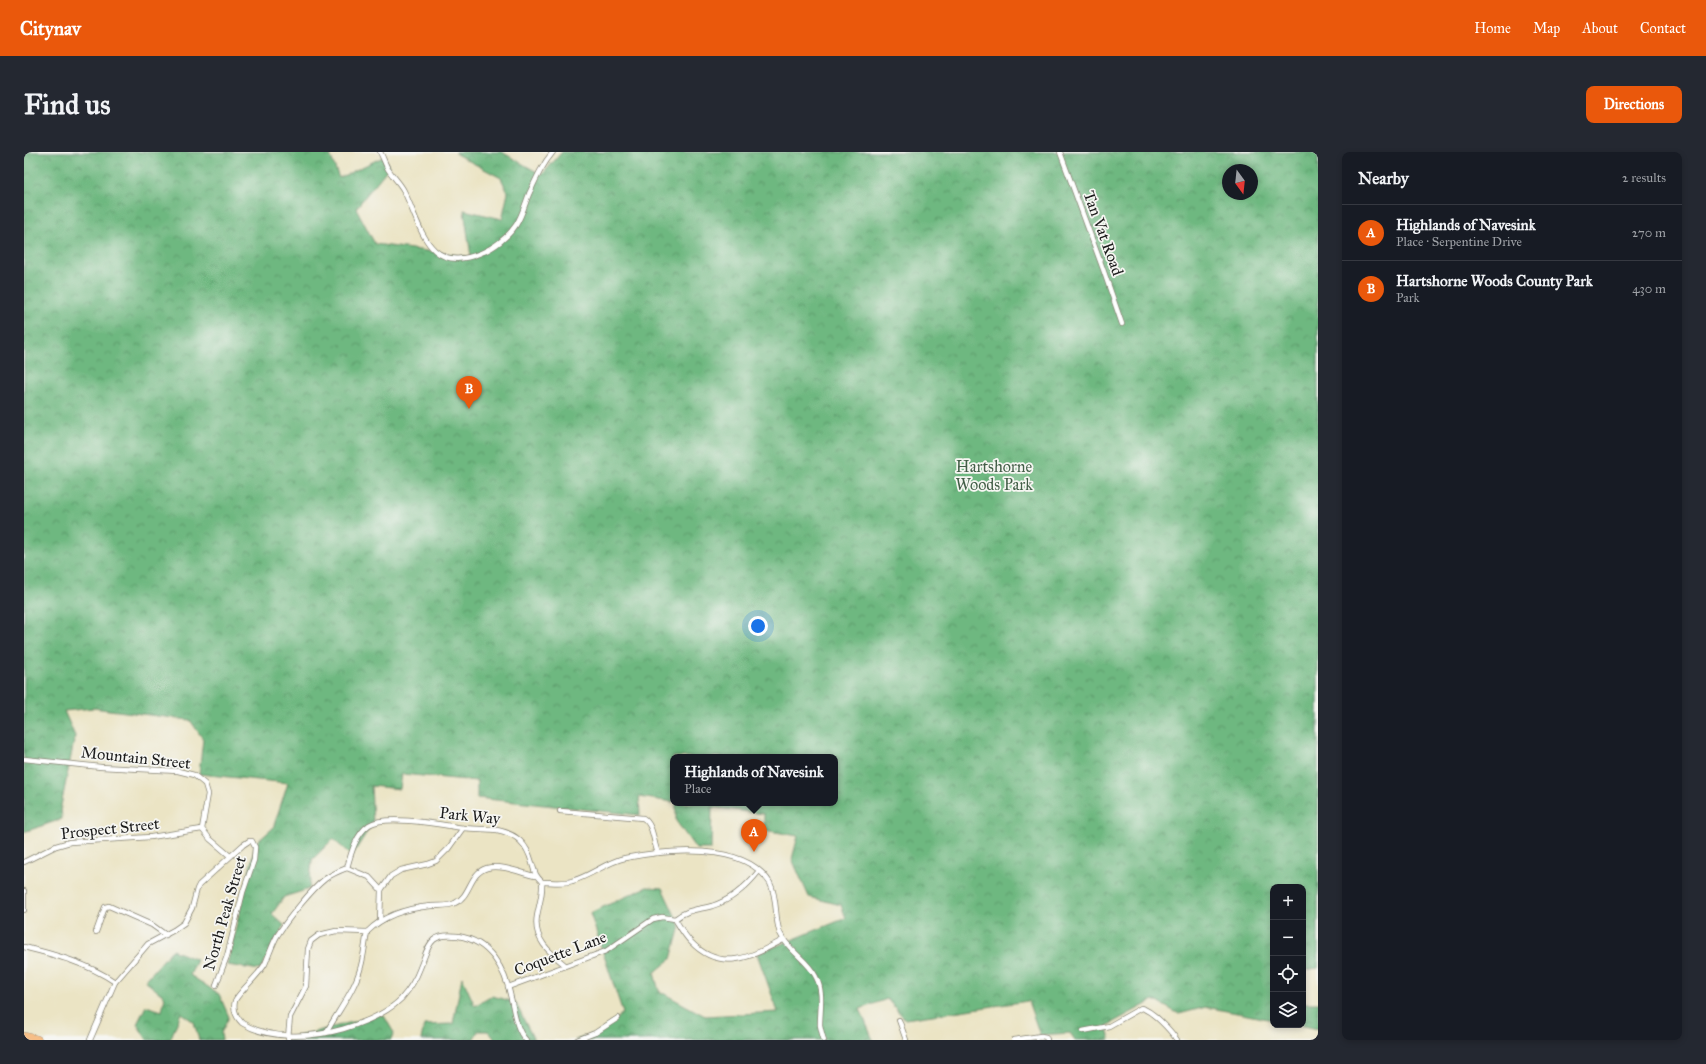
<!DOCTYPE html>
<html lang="en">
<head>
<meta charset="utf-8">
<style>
	body { margin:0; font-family:"IM FELL Great Primer",serif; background:#242831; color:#f1f3f6 }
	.controls { position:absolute; right:12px; bottom:12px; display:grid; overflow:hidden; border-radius:8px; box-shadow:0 2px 6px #0003 }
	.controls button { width:36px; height:36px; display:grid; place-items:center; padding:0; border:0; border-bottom:1px solid #363941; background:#171b24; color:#f1f3f6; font:20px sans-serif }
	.compass { position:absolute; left:1198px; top:12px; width:36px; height:36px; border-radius:50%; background:#171b24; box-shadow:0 2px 6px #0003; rotate:165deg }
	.you { position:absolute; left:734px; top:474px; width:14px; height:14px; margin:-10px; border:3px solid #fff; border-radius:50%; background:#1a73e8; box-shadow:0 0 0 6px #1a73e833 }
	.badge { display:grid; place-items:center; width:26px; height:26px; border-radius:50%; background:#ea580c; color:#fff; font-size:13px; font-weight:700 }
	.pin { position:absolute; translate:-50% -33px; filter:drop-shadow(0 1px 2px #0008) }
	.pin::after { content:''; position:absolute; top:21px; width:14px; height:12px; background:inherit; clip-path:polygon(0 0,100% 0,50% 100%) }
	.popup { position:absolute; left:646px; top:602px; width:168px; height:52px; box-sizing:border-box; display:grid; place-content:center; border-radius:8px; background:#171b24; filter:drop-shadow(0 1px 3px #0005); font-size:13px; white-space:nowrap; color:#9ea1a6 }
	.popup b { font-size:15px; color:#f1f3f6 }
	.popup::after { content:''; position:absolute; left:50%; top:100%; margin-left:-8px; border:8px solid transparent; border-top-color:#171b24 }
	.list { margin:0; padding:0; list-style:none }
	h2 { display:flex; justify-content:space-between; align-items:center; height:52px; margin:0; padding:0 16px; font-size:17px }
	h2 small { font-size:13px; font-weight:400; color:#9ea1a6 }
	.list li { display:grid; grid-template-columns:26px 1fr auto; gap:12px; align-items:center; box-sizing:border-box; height:56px; padding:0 16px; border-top:1px solid #363941 }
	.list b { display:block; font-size:15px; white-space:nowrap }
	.list p { margin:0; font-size:13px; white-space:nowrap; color:#9ea1a6 }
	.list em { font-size:13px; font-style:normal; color:#9ea1a6 }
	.icon { flex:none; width:22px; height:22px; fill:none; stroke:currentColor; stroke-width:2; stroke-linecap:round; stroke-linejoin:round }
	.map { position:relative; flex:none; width:1294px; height:888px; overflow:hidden; border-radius:8px }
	header { display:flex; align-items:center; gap:24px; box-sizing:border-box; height:56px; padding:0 20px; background:#ea580c; color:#fff }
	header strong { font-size:19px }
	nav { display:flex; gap:22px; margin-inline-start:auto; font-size:14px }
	.intro { display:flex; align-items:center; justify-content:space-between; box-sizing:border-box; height:96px; padding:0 24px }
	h1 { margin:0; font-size:28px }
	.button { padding:10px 18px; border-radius:8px; background:#ea580c; color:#fff; font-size:14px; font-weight:700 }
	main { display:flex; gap:24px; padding:0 24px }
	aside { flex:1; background:#171b24; border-radius:8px; box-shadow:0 2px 6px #0003 }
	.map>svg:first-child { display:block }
	.forest { fill:url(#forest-crowns); stroke:#456a4e; fill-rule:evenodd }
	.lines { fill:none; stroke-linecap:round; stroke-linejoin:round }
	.street-casing { stroke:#848070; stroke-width:6 }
	.highway-casing { stroke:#848070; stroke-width:10 }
	.street { stroke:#fff; stroke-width:4.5 }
	.highway { stroke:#f6be87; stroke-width:9 }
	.labels { text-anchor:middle; stroke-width:3.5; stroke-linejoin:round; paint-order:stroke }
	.street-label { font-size:16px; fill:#1c1c1c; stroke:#f6f6f2 }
	.park-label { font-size:16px; fill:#425e47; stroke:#f6f6f2 }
</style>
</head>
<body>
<header>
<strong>Citynav</strong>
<nav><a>Home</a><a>Map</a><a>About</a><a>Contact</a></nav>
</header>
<div class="intro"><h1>Find us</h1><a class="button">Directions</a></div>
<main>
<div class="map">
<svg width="1294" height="888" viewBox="0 0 1294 888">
	<defs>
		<pattern id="forest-crowns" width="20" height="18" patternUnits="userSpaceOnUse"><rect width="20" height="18" fill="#6eb880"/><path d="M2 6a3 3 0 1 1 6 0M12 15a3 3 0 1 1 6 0" fill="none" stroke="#5a9568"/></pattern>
	</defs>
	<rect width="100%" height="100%" fill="#f6f6f2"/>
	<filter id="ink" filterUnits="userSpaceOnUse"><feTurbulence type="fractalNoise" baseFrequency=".025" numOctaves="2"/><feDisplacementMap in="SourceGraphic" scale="8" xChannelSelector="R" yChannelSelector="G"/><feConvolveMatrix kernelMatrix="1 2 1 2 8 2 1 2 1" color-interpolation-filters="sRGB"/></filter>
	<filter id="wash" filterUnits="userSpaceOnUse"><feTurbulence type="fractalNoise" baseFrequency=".012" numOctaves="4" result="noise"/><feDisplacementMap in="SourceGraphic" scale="16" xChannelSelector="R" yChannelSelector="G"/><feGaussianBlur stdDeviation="0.9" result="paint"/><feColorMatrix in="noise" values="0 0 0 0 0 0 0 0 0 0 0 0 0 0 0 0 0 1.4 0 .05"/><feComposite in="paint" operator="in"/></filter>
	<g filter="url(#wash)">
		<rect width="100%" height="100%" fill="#ebe4c4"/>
		<g class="forest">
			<path d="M 0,0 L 305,0 L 315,26 L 359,5 L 365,15 L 332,56 L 351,92 L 447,105 L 440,58 L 478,67 L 484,41 L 477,26 L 432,2 L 432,0 L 478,0 L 518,23 L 538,0 L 1294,0 L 1294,816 L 1279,818 L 1279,735 L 1249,735 L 1249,868 L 1182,855 L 1155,862 L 1130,848 L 1084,873 L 1086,888 L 1051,888 L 1046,881 L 1016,883 L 1004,849 L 881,867 L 863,847 L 836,857 L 849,888 L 551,888 L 574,881 L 599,861 L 566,761 L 623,735 L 638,736 L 656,774 L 647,807 L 630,821 L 635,839 L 681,864 L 754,860 L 733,802 L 822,766 L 817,753 L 785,745 L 768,707 L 774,684 L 740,678 L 740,662 L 688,655 L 687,697 L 672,697 L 652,669 L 652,651 L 811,651 L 811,605 L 649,605 L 649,650 L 615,645 L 616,663 L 453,646 L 453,629 L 378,622 L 376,637 L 347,634 L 349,670 L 328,704 L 309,687 L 288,708 L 285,737 L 260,745 L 248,762 L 260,773 L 236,818 L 203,813 L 232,691 L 249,676 L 264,631 L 175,622 L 179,587 L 166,568 L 69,556 L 40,559 L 51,584 L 37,654 L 38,667 L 0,680 ZM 1204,18 L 1228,18 L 1228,42 L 1204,42 Z"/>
			<polygon points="148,798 173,808 166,823 195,842 205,865 197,881 198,888 175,888 170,870 157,861 146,888 123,888 113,872 122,854 138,859 141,845 121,829"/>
			<polygon points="438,825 451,854 468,844 491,850 510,888 472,888 464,879 454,879 449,888 397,888 400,873 429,872"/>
			<polygon points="1279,851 1294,851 1294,877 1276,873 1279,873"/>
			<polygon points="359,862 370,881 367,888 259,888"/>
		</g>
	</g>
	<g filter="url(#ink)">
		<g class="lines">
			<g class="street-casing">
				<g id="street">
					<path d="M 356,0 C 359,5 361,12 364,17 C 369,25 376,31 380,39 C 397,73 403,124 457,101 C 470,96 484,85 492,73 C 498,64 501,52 505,42 C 512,27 518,13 529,0"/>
					<polyline points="1036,0 1079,117 1098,172"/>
					<polyline points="0,607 77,615 154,619 170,623 181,632 184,642 178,677 186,687 206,704"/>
					<path d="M 536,659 L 619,666 C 630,673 629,690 634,701"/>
					<polyline points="0,710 32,694 46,690 127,685 178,677"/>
					<path d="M 323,716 C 327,701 332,682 345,673 C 361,662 419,673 439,676 C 450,677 462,677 473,678 C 493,682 503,692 508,711 C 511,721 511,723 518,730 C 519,743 515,752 513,764 C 509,787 525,800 541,813"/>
					<path d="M 518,730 C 528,730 539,732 548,729 C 567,724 582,710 601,706 C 641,698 721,689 746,731 C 754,747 750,765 756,781 C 764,799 784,808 792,825 C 800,840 796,857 796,873 C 797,878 798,883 800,888"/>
					<path d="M 357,738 L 345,725 L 323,716 C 315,719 308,722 301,727 C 288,737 262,769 253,784 C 248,793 245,803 241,812 C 235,823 212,843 211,849 C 209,857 212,865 218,871 C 245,888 287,886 319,877 C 339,871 362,862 377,847 C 385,838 392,827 396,816 C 405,795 404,780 434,784 C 466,789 481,817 487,846 C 490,859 492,878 502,888"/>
					<polyline points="0,739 0,758"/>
					<path d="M 651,767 C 664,757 673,758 688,754 C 708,748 722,735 735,719"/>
					<polyline points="356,769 357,738 367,724 377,718 404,712 412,709 424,697 439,676"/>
					<polyline points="72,780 81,755 85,754 128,773 142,783"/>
					<path d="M 343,780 C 360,763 384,756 407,754 C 415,753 424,755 431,751 C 447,744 445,721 463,716 C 478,712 497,721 511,724"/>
					<path d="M 0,795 C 32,803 63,811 91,830"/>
					<path d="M 484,835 L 582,799 L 629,767 L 638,765 L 651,767 C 656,775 660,783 667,790 C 697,821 727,805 759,788"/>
					<polyline points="875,868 882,888"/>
					<path d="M 1059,879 L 1085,874 L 1117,856 C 1128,858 1147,879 1153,888"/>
					<path d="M 302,881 C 314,859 331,838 337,814 C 340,803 341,791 343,780"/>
					<polyline points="264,886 266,865 282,834 284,797 287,789 295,783 312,779 343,780"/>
					<polyline points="66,888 91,830 124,792 150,778 160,771 168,756 173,737 175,733 219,693 225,689 228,689 231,695 230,708 219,740 203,804 192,833"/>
					<polyline points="553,888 571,881 594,866"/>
					<polyline points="990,888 1017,884 1022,885 1023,888"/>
				</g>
			</g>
			<g class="highway-casing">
				<polyline id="highway" points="0,885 13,888"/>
			</g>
			<use href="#street" class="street"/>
			<use href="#highway" class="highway"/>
		</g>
	</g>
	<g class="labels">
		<g class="street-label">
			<text transform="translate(1080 81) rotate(70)" y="6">Tan Vat Road</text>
			<text transform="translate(112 605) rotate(6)" y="6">Mountain Street</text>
			<text transform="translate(446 663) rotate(6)" y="6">Park Way</text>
			<text transform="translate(86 676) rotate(-6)" y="6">Prospect Street</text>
			<text transform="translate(200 761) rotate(-74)" y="6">North Peak Street</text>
			<text transform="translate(536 801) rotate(-21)" y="6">Coquette Lane</text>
		</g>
		<g class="park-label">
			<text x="970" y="320">Hartshorne<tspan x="970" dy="18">Woods Park</tspan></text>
		</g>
	</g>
</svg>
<div class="controls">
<button>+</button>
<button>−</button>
<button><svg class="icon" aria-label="locate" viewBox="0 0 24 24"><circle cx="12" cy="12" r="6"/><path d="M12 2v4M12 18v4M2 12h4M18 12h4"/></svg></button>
<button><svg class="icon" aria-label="layers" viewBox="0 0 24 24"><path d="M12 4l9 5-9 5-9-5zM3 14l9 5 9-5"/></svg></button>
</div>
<svg class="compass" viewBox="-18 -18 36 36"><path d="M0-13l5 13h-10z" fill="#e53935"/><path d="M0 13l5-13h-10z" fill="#9ea1a6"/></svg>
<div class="you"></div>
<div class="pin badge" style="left:730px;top:700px">A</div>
<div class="popup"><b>Highlands of Navesink</b>Place</div>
<div class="pin badge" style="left:445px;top:257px">B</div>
</div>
<aside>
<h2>Nearby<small>2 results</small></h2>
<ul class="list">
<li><span class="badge">A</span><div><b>Highlands of Navesink</b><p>Place · Serpentine Drive</p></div><em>270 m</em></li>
<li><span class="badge">B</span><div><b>Hartshorne Woods County Park</b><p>Park</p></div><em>430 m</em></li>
</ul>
</aside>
</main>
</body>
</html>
